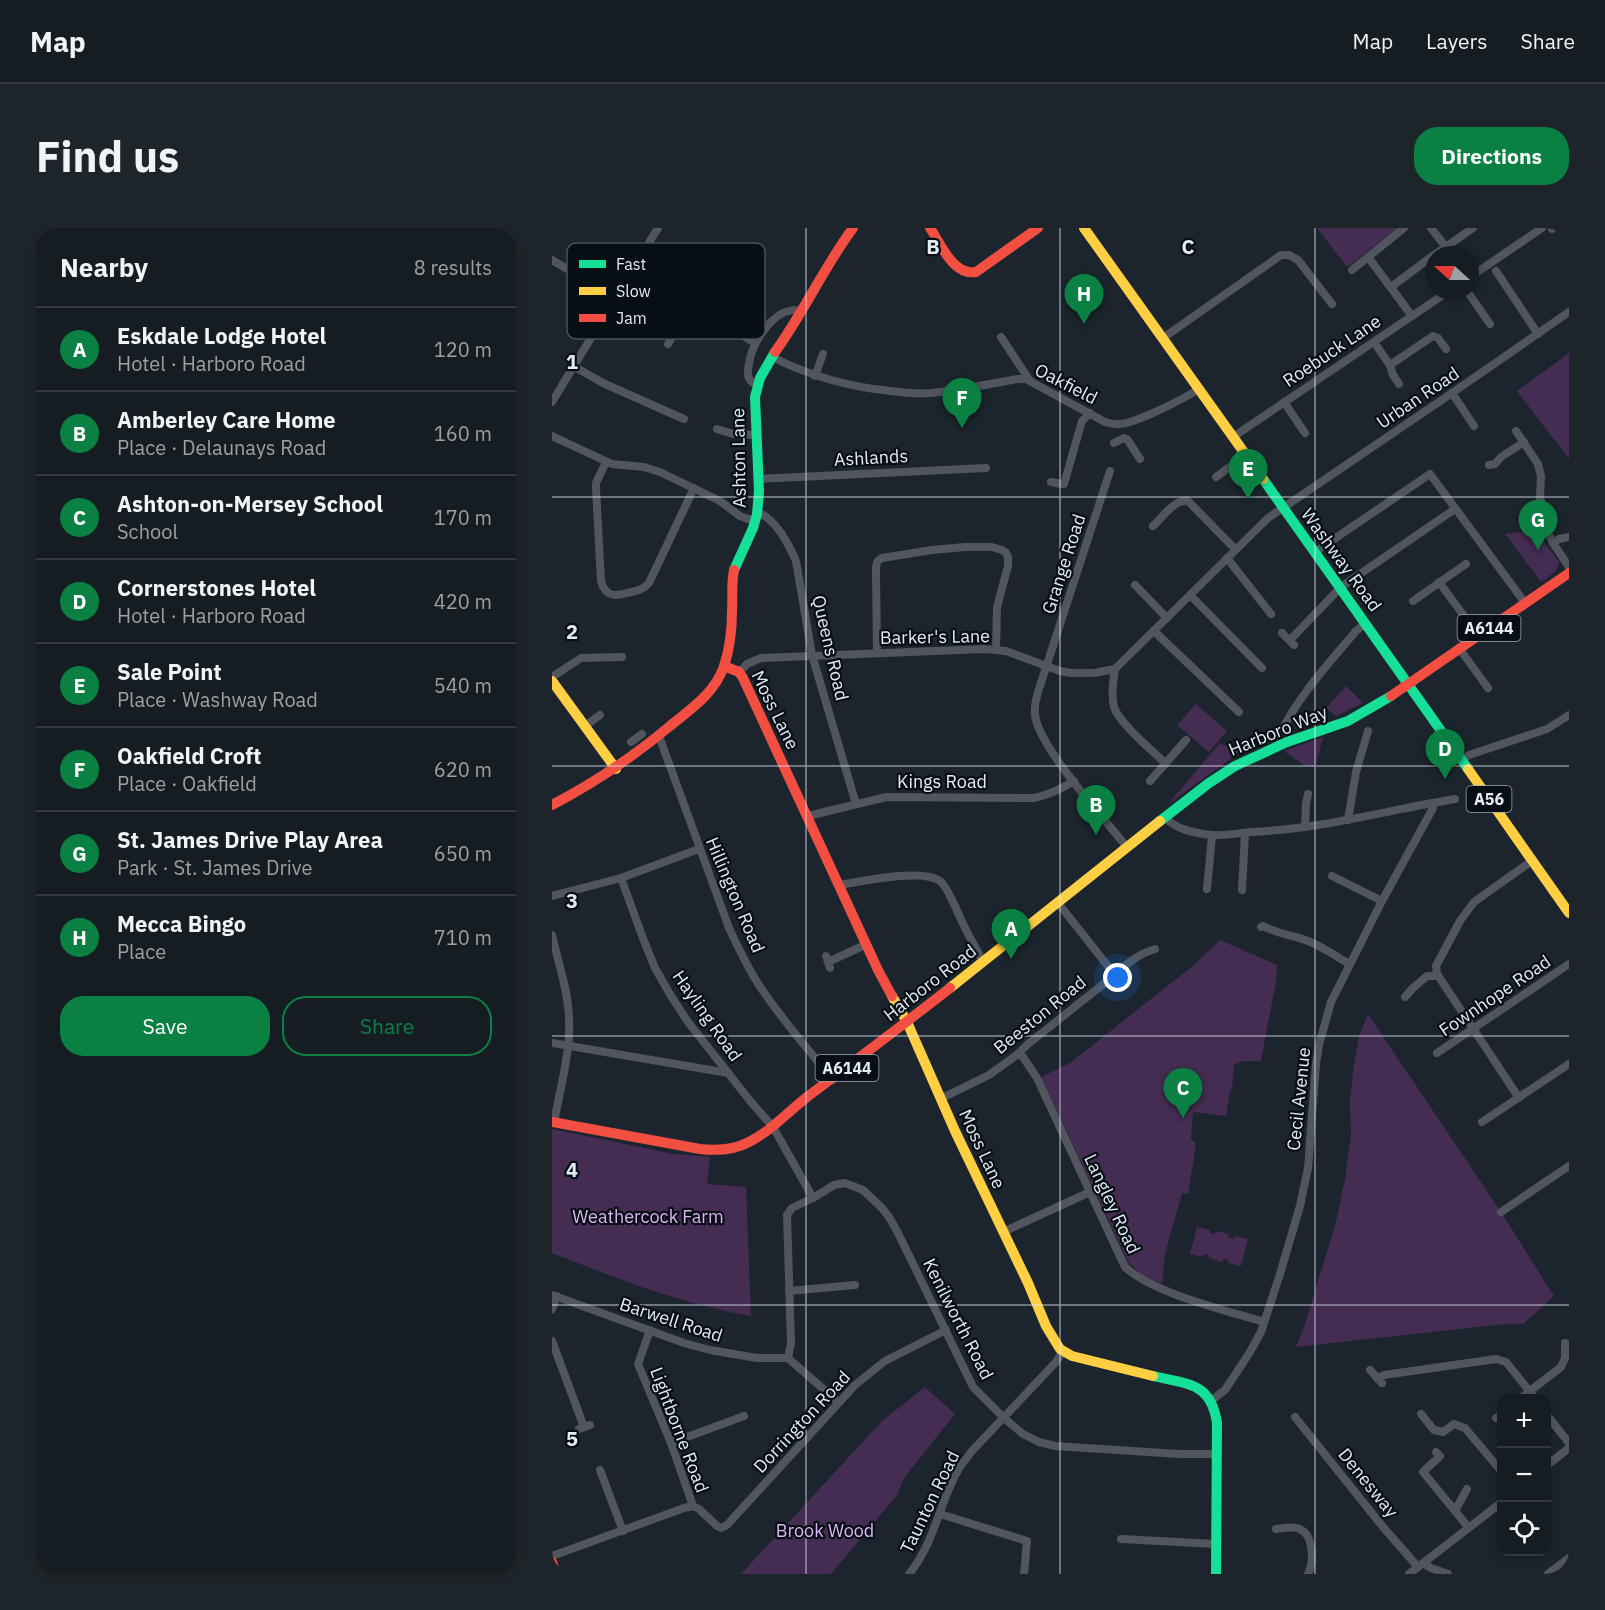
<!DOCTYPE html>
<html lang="en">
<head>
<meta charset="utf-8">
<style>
	body { margin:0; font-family:"IBM Plex Sans",sans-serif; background:#1e252a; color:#f1f3f6 }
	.controls { position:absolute; right:18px; bottom:18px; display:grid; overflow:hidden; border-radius:12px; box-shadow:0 3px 9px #0003 }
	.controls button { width:54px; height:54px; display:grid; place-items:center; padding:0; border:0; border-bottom:2px solid #343a40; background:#151c22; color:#f1f3f6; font:30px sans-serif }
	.compass { position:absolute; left:873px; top:18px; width:54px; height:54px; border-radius:50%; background:#151c22; box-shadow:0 3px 9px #0003; rotate:291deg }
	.you { position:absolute; left:566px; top:750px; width:21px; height:21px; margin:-15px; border:4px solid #fff; border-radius:50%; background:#1a73e8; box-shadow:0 0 0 9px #1a73e833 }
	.badge { display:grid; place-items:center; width:39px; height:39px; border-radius:50%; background:#0b8043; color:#fff; font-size:20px; font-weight:700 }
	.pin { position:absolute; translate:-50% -50px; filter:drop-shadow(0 2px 3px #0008) }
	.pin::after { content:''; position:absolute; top:32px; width:21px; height:18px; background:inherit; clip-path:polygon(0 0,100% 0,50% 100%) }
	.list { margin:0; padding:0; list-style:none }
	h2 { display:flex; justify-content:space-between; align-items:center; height:78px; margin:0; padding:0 24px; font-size:26px }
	h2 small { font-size:20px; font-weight:400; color:#9da1a5 }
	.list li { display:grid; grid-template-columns:39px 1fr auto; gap:18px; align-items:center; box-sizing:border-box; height:84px; padding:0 24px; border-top:2px solid #343a40 }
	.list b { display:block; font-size:22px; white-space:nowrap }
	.list p { margin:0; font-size:20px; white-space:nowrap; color:#9da1a5 }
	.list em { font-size:20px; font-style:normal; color:#9da1a5 }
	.actions { display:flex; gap:12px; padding:18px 24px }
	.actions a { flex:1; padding:14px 0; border:2px solid #0b8043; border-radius:24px; text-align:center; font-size:21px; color:#0b8043 }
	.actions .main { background:#0b8043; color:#fff }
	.icon { flex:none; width:33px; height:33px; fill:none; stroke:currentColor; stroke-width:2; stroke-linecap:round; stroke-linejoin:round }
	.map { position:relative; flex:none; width:1017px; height:1346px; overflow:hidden; border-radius:24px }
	header { display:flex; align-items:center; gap:36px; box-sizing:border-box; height:84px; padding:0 30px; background:#151c22; border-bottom:2px solid #343a40 }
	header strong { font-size:28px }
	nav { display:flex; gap:33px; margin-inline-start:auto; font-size:21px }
	.intro { display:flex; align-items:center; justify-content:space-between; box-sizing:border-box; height:144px; padding:0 36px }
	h1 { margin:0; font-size:42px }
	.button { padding:15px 27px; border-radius:24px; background:#0b8043; color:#fff; font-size:21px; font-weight:700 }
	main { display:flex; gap:36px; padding:0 36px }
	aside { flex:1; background:#151c22; border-radius:24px; box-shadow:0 3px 9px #0003 }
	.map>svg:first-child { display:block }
	.green { fill:#442c52 }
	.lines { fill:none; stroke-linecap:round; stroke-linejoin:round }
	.street { stroke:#52555d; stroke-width:8 }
	.fast { stroke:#16e098; stroke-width:10 }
	.slow { stroke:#ffcf43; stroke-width:10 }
	.jam { stroke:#f24e42; stroke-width:10 }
	.grid { fill:none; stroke:#e2ecf5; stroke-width:1.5; stroke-opacity:0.55 }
	.labels { text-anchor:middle; stroke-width:4.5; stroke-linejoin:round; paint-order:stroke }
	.shield { fill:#070e14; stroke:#a0a9b2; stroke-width:1.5 }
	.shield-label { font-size:16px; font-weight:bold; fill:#e2ecf5 }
	.street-label { font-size:18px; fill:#e2ecf5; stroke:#070e14 }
	.park-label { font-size:18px; fill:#deb5f4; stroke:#070e14 }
	.key { fill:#070e14; stroke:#495158; stroke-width:1.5 }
	.key-label { font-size:16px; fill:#e2ecf5 }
	.grid-label { font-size:20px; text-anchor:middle; font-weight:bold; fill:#e2ecf5; stroke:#070e14; stroke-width:4.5; stroke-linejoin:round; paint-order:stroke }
</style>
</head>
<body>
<header>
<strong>Map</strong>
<nav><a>Map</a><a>Layers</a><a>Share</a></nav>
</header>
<div class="intro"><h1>Find us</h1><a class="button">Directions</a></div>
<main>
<aside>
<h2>Nearby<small>8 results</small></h2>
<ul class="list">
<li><span class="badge">A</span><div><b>Eskdale Lodge Hotel</b><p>Hotel · Harboro Road</p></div><em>120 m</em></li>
<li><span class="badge">B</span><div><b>Amberley Care Home</b><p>Place · Delaunays Road</p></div><em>160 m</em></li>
<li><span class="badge">C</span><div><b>Ashton-on-Mersey School</b><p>School</p></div><em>170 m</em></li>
<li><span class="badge">D</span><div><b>Cornerstones Hotel</b><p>Hotel · Harboro Road</p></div><em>420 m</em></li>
<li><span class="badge">E</span><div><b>Sale Point</b><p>Place · Washway Road</p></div><em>540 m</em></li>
<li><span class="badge">F</span><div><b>Oakfield Croft</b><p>Place · Oakfield</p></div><em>620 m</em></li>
<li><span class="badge">G</span><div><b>St. James Drive Play Area</b><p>Park · St. James Drive</p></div><em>650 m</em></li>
<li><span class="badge">H</span><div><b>Mecca Bingo</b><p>Place</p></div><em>710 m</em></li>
</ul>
<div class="actions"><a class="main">Save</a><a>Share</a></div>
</aside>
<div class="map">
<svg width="1017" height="1346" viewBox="0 0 1017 1346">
	<rect width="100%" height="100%" fill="#1c252d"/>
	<g class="green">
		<polygon points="765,0 846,0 795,39"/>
		<polygon points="1017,125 1017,231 965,163"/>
		<polygon points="989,301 992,314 1007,334 1004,343 989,354 953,306"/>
		<polygon points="794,458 811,475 784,488 774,480"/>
		<polygon points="644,476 675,503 657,524 625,497"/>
		<polygon points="771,509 763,539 753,538 732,523"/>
		<polygon points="668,515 688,524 616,576"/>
		<polygon points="668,712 725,737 724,753 709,833 691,833 682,837 680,861 678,862 674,888 641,884 639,911 644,916 636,966 630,965 613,1026 610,1056 589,1046 577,1035 489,849 518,835 642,737"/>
		<polygon points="816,786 949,984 1002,1068 971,1096 953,1096 744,1119 752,1099 784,994 793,951 799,908 798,872 801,844 807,808"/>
		<path d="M 0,901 L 122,926 L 158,929 L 155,956 L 194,959 L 199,1088 C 130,1076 65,1051 0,1025 Z"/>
		<polygon points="645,999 658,1002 658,1005 663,1006 664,1003 677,1006 676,1009 681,1011 683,1008 696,1011 689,1038 676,1035 676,1032 671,1031 670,1034 657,1030 657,1027 653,1026 651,1029 638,1026"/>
		<polygon points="373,1159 403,1186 352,1250 345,1267 279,1346 189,1346 330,1193"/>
	</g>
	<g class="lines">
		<g class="street">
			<polyline points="879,0 900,27"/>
			<polyline points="1000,0 1000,1"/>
			<polyline points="882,27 921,0"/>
			<polyline points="816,29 860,88"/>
			<polyline points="0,32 63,69"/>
			<polyline points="800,42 852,0"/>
			<polyline points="944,43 986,106"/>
			<polyline points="918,49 990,0"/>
			<polyline points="839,59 882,27"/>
			<polyline points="915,63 938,96"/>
			<polyline points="140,76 203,115"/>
			<polyline points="449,109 478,153"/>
			<polyline points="611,110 729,27 737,27 746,32 780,76"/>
			<polyline points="822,114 839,139 840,145 847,156"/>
			<polyline points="116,116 163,38"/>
			<path d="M 220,129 C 258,148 296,159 339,163 C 352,165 366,166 380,165 C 409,162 438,156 466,151 L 474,151 L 553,194 C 558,195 563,197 567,196 C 583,196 633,170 647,161"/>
			<polyline points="838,137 881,108 886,110 894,121"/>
			<polyline points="21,138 53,156 132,191"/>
			<polyline points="263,148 271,126"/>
			<path d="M 204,156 C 201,155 198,154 197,150 C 195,147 196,140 197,136 C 199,115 224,76 249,83"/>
			<polyline points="900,165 922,198"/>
			<polyline points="0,174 106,0"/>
			<polyline points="732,174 753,205"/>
			<polyline points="165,201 181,206 204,207"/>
			<polyline points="964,203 986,236 989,248 988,270 995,292 996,305 1001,315 1017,339"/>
			<polyline points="0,208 60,236 92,239 108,244 168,273 188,288 196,291 203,292"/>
			<polyline points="681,209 897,63"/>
			<polyline points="562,215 572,210 575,211 588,231"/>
			<path d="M 54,234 L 44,255 L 44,260 L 49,353 C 53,368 62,369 75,365 C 84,363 91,362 97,355 L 142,260"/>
			<polyline points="937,237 943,236 949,229 972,214"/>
			<path d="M 558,243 L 486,464 C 484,471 482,479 483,487 C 486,518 553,592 575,619"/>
			<polyline points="664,249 694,227"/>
			<polyline points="206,251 434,240"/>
			<polyline points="499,254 509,256 512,256 530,193 538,185"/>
			<path d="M 205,284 C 224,291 236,315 244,333 L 260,427 L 304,576"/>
			<path d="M 601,298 C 610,290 622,271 636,273 L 683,321"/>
			<polyline points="1001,315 1007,311 1017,309"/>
			<polyline points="763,324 878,246 973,375"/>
			<polyline points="675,330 719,386"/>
			<polyline points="887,354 926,407"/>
			<polyline points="583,357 615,390"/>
			<polyline points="638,367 710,440"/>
			<polyline points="861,373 914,336"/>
			<polyline points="602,403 687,484"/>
			<polyline points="730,405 742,417"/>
			<polyline points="738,412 789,359 903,281"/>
			<polyline points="907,420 936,460"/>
			<path d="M 325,425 L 324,344 C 324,337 324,333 330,330 L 380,322 L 413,319 L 440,319 L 450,322 L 454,325 L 456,329 L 456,338 L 445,379 L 444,422"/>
			<path d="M 563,441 C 561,453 559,468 562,479 C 567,495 601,523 613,535"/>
			<polyline points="187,444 195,436 209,430 432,421 454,423 508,443 519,445 542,445 563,441 716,290 900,165 1017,84"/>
			<polyline points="0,449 29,430 70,429"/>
			<polyline points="33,498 48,487"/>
			<path d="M 730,502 C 749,465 778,434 804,403 L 814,395"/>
			<path d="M 107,508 L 177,700 C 186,719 195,739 207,757 C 229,791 256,821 281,852"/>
			<polyline points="79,514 90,506"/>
			<polyline points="910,531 917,527 995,501 1017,487"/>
			<polyline points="598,553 634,512"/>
			<path d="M 256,588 L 334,569 L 482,570 C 497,567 509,561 522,553"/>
			<path d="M 613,589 C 624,602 643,605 659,607 C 672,608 687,605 700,604 C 769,601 836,582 903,571"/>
			<polyline points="796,592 804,544 816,503"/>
			<polyline points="753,599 754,576 756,566"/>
			<polyline points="780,648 830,673"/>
			<polyline points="69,650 92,713 103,740 119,768 136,794 199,874 221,899 261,970"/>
			<path d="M 288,657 C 309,653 371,640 388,653 C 396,659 407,688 412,698 C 418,710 425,722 431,734"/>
			<polyline points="655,661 660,607"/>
			<polyline points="690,662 693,605"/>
			<polyline points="0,668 69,650 147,621"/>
			<polyline points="506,675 563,747"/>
			<path d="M 709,699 L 711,698 C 725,706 741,707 756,713 C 771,719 784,728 797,736"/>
			<path d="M 0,707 C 6,734 16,762 17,789 C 19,824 8,860 2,895"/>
			<polyline points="274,728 278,740"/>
			<polyline points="276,734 315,716"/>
			<polyline points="853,769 861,760 875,748 886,748"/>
			<polyline points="0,815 176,845"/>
			<polyline points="885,825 1017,736"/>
			<path d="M 466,826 L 471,829 L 485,850 L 573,1039 C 603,1066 673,1082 712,1094"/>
			<polyline points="967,870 885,746 884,738 908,693 922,674 981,632"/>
			<path d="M 388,871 L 437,847 L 466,826 L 476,816 C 502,796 527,775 553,755 C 569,742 582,727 603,721"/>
			<polyline points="930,894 1017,836"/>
			<polyline points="949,984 1017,938"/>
			<polyline points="451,1004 538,964"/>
			<polyline points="237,1063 303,1057"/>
			<polyline points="0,1067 132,1115 158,1122 205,1130 236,1130 286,1174"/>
			<polyline points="0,1081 5,1068"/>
			<polyline points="98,1102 86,1136 119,1215 141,1278"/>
			<polyline points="0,1113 32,1199"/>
			<polyline points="236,1130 239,1115 235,987 240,980 261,970 282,957 293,955 311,962 330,980 337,989 346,1005 421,1159 452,1190 471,1206 487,1214 503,1218 627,1226 665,1226"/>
			<polyline points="818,1142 830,1155"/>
			<polyline points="825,1150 832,1147 944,1131 954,1134 983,1170"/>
			<polyline points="969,1170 1009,1139 1013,1130 1013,1115"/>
			<polyline points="660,1172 673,1162 698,1124 709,1104 728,1046 748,978 756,940 764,836 767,817 779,774 830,673 881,580 881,575"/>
			<polyline points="869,1186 882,1202 891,1204 902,1196 913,1200 950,1244"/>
			<polyline points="994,1186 1017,1215"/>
			<polyline points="743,1189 831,1299 866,1339"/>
			<polyline points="944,1190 950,1186"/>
			<polyline points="27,1201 38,1197"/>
			<polyline points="119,1215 192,1188"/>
			<polyline points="884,1224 888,1228 871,1244 917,1300"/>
			<polyline points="994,1238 1017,1220"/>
			<polyline points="48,1242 71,1303"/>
			<polyline points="141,1278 147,1281 165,1298 169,1300 175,1297 303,1157 333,1133 394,1102"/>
			<polyline points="903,1283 915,1261"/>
			<polyline points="388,1286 475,1313 472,1346"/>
			<path d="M 724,1301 C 731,1300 741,1298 748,1301 C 762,1308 762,1334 756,1346"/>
			<polyline points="569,1311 664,1316"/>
			<polyline points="0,1328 132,1280 141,1278"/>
			<polyline points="871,1335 879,1340 896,1346"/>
			<path d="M 357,1346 C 384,1313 387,1273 408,1239 C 411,1234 416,1229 419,1224 L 504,1134 L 511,1123"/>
			<polyline points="857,1346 950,1274"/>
			<polyline points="996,1346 1017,1330"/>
		</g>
		<g class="fast">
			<polyline points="711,251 916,541"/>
			<polyline points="182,342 201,300 205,286 207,263 203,169 208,150 223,124"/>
			<polyline points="608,593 657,555 683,538 735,514 796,493 839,468"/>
			<path d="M 601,1148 C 635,1156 659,1154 665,1195 L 664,1346"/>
		</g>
		<g class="slow">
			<polyline points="532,0 711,251"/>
			<polyline points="0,453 64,541"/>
			<polyline points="916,541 1017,685"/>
			<polyline points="398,760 608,593"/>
			<polyline points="340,768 355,794 403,903 476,1055 494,1098 508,1121 520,1128 601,1148"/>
		</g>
		<g class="jam">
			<path d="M 378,0 C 389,16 401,48 424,44 L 486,0"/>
			<path d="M 223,124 C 252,84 272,39 301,0"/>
			<polyline points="172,438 187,444 191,450 326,742 340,768"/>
			<polyline points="839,468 1017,345"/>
			<path d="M 0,577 C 42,555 81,529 118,498 C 139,481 163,465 172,438 C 178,420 180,402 180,383 C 181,370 179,356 182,342"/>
			<path d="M 0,894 L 148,921 C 165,923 182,922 197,914 C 219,903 236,884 255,869 C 303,833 351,797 398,760"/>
			<polyline points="0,1334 4,1346"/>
		</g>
	</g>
	<path class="grid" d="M 254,0 L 254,1346M 508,0 L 508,1346M 763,0 L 763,1346M 0,269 L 1017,269M 0,538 L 1017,538M 0,808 L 1017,808M 0,1077 L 1017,1077"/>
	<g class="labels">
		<g class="shield">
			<rect x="905.5" y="387" width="63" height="26" rx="4.5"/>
			<rect x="914.5" y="558" width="45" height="26" rx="4.5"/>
			<rect x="263.5" y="827" width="63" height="26" rx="4.5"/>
		</g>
		<g class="shield-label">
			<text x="937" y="406">A6144</text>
			<text x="937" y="577">A56</text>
			<text x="295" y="846">A6144</text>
		</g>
		<g class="street-label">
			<text transform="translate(780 123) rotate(-34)" y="6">Roebuck Lane</text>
			<text transform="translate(514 156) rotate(27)" y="6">Oakfield</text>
			<text transform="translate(866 170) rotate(-34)" y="6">Urban Road</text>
			<text transform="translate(187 230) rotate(-91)" y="6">Ashton Lane</text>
			<text transform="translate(319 230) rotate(-3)" y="6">Ashlands</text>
			<text transform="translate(789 332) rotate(54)" y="6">Washway Road</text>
			<text transform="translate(512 336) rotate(-72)" y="6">Grange Road</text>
			<text transform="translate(383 409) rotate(-1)" y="6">Barker's Lane</text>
			<text transform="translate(278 420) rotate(77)" y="6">Queens Road</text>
			<text transform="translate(223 482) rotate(64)" y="6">Moss Lane</text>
			<text transform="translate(726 503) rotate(-22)" y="6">Harboro Way</text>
			<text x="390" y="560">Kings Road</text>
			<text transform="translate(183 667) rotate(67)" y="6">Hillington Road</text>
			<text transform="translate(378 755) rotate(-38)" y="6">Harboro Road</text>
			<text transform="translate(943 768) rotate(-34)" y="6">Fownhope Road</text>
			<text transform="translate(488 787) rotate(-39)" y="6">Beeston Road</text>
			<text transform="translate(155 788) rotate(55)" y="6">Hayling Road</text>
			<text transform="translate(747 871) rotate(-84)" y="6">Cecil Avenue</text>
			<text transform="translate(430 921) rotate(65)" y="6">Moss Lane</text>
			<text transform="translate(560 976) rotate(65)" y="6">Langley Road</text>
			<text transform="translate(406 1091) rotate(63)" y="6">Kenilworth Road</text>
			<text transform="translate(119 1092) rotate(18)" y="6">Barwell Road</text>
			<text transform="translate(250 1194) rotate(-47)" y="6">Dorrington Road</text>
			<text transform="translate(127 1202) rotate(69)" y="6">Lightborne Road</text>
			<text transform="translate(816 1255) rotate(51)" y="6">Denesway</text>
			<text transform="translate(378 1274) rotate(-64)" y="6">Taunton Road</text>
		</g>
		<g class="park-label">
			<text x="96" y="995">Weathercock Farm</text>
			<text x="273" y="1309">Brook Wood</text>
		</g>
	</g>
	<rect x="15" y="15" width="198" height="96" rx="9" class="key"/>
	<rect x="27" y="32" width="27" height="8" fill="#16e098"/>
	<rect x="27" y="59" width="27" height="8" fill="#ffcf43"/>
	<rect x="27" y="86" width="27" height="8" fill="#f24e42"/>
	<g class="key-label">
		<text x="64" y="42">Fast</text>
		<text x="64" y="69">Slow</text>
		<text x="64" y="96">Jam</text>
	</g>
	<g class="grid-label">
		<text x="381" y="26">B</text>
		<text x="636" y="26">C</text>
		<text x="20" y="141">1</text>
		<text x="20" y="411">2</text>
		<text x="20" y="680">3</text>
		<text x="20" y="949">4</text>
		<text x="20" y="1218">5</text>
	</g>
</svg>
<div class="controls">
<button>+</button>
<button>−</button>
<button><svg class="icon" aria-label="locate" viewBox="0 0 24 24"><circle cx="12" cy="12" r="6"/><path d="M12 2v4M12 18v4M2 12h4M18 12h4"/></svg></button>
</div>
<svg class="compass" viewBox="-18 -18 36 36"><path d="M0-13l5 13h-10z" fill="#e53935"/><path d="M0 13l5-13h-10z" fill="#9da1a5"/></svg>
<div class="you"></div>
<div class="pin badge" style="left:459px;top:731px">A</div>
<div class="pin badge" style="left:544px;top:607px">B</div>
<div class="pin badge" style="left:631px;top:890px">C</div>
<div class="pin badge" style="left:893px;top:551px">D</div>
<div class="pin badge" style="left:696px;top:271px">E</div>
<div class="pin badge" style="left:410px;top:200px">F</div>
<div class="pin badge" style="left:986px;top:322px">G</div>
<div class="pin badge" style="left:532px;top:96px">H</div>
</div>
</main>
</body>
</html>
